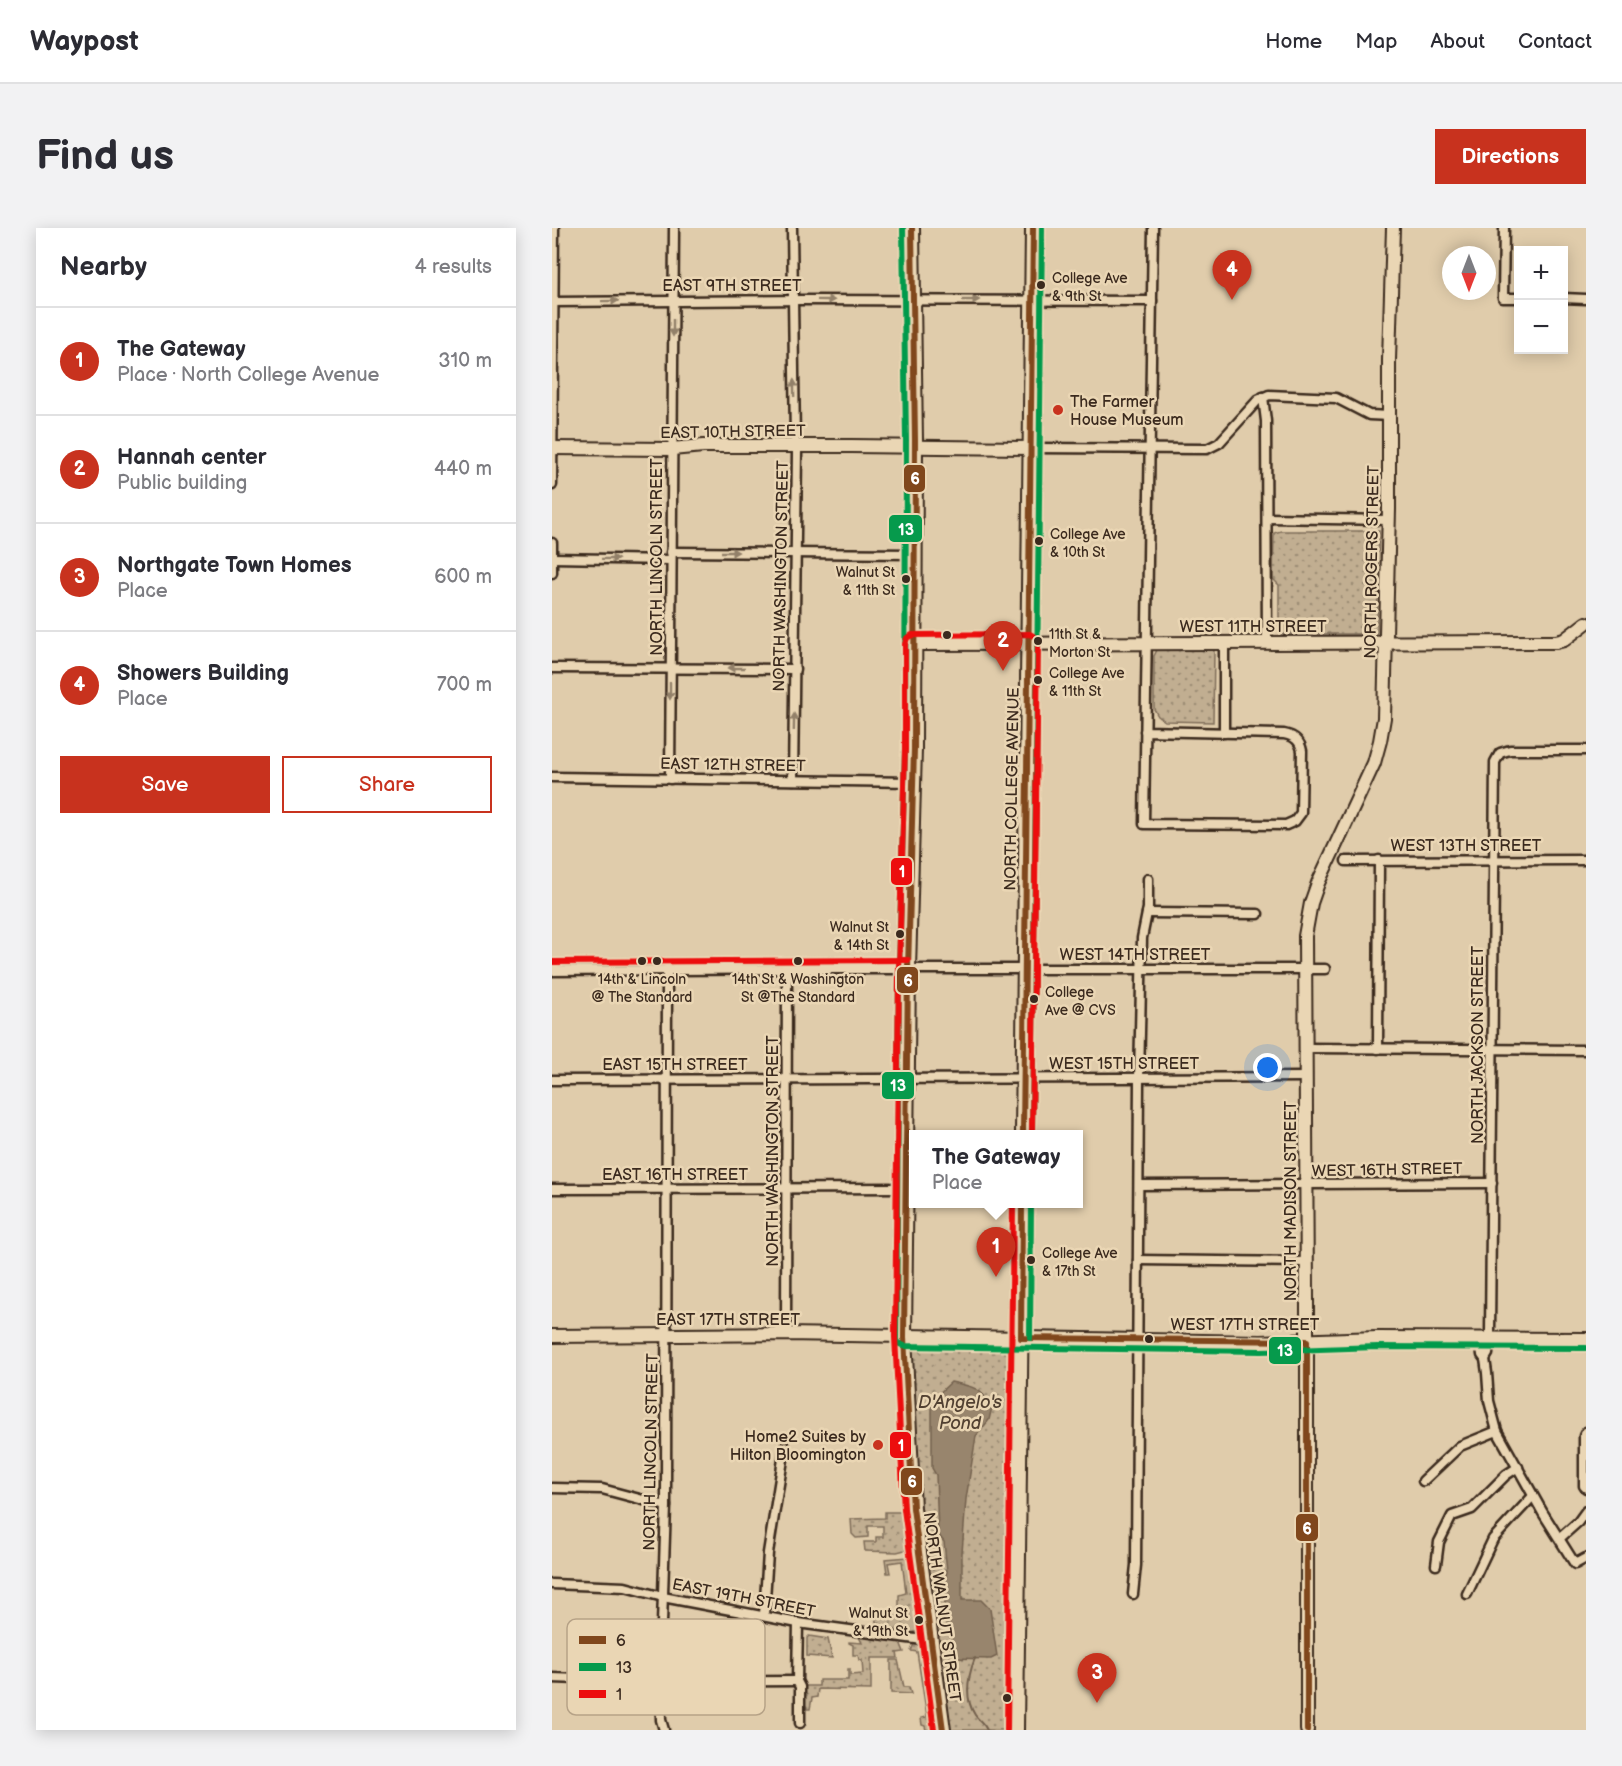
<!DOCTYPE html>
<html lang="en">
<head>
<meta charset="utf-8">
<style>
	body { margin:0; font-family:"Balsamiq Sans",sans-serif; background:#f2f2f3; color:#2b2b33 }
	.controls { position:absolute; right:18px; top:18px; display:grid; overflow:hidden; border-radius:0px; box-shadow:0 3px 15px #0003 }
	.controls button { width:54px; height:54px; display:grid; place-items:center; padding:0; border:0; border-bottom:2px solid #e1e1e2; background:#fff; color:#2b2b33; font:30px sans-serif }
	.compass { position:absolute; left:890px; top:18px; width:54px; height:54px; border-radius:50%; background:#fff; box-shadow:0 3px 15px #0003; rotate:180deg }
	.you { position:absolute; left:716px; top:840px; width:21px; height:21px; margin:-15px; border:4px solid #fff; border-radius:50%; background:#1a73e8; box-shadow:0 0 0 9px #1a73e833 }
	.badge { display:grid; place-items:center; width:39px; height:39px; border-radius:50%; background:#c8321e; color:#fff; font-size:20px; font-weight:700 }
	.pin { position:absolute; translate:-50% -50px; filter:drop-shadow(0 2px 3px #0008) }
	.pin::after { content:''; position:absolute; top:32px; width:21px; height:18px; background:inherit; clip-path:polygon(0 0,100% 0,50% 100%) }
	.popup { position:absolute; left:357px; top:902px; width:174px; height:78px; box-sizing:border-box; display:grid; place-content:center; border-radius:0px; background:#fff; filter:drop-shadow(0 2px 4px #0005); font-size:20px; white-space:nowrap; color:#7c7c81 }
	.popup b { font-size:22px; color:#2b2b33 }
	.popup::after { content:''; position:absolute; left:50%; top:100%; margin-left:-12px; border:12px solid transparent; border-top-color:#fff }
	.list { margin:0; padding:0; list-style:none }
	h2 { display:flex; justify-content:space-between; align-items:center; height:78px; margin:0; padding:0 24px; font-size:26px }
	h2 small { font-size:20px; font-weight:400; color:#7c7c81 }
	.list li { display:grid; grid-template-columns:39px 1fr auto; gap:18px; align-items:center; box-sizing:border-box; height:108px; padding:0 24px; border-top:2px solid #e1e1e2 }
	.list b { display:block; font-size:22px; white-space:nowrap }
	.list p { margin:0; font-size:20px; white-space:nowrap; color:#7c7c81 }
	.list em { font-size:20px; font-style:normal; color:#7c7c81 }
	.actions { display:flex; gap:12px; padding:18px 24px }
	.actions a { flex:1; padding:14px 0; border:2px solid #c8321e; border-radius:0px; text-align:center; font-size:21px; color:#c8321e }
	.actions .main { background:#c8321e; color:#fff }
	.map { position:relative; flex:none; width:1034px; height:1502px; overflow:hidden; border-radius:0px }
	header { display:flex; align-items:center; gap:36px; box-sizing:border-box; height:84px; padding:0 30px; background:#fff; border-bottom:2px solid #e1e1e2 }
	header strong { font-size:28px }
	nav { display:flex; gap:33px; margin-inline-start:auto; font-size:21px }
	.intro { display:flex; align-items:center; justify-content:space-between; box-sizing:border-box; height:144px; padding:0 36px }
	h1 { margin:0; font-size:42px }
	.button { padding:15px 27px; border-radius:0px; background:#c8321e; color:#fff; font-size:21px; font-weight:700 }
	main { display:flex; gap:36px; padding:0 36px }
	aside { flex:1; background:#fff; border-radius:0px; box-shadow:0 3px 15px #0003 }
	.map>svg:first-child { display:block }
	.grass { fill:url(#grass-dots); stroke:#7e6c58; stroke-width:1.5 }
	.water { fill:#98856d; stroke:#73614d; stroke-width:1.5 }
	.lines { fill:none; stroke-linecap:round; stroke-linejoin:round }
	.stream { stroke:#73614d; stroke-width:2 }
	.street-casing { stroke:#3b2a1e; stroke-width:13 }
	.secondary-casing { stroke:#3b2a1e; stroke-width:16 }
	.primary-casing { stroke:#3b2a1e; stroke-width:18 }
	.street { stroke:#ead6b4; stroke-width:8 }
	.secondary { stroke:#ead6b4; stroke-width:12 }
	.primary { stroke:#ead6b4; stroke-width:14 }
	.bus-1-casing { stroke:#ead6b4; stroke-width:10 }
	.bus-2-casing { stroke:#ead6b4; stroke-width:10 }
	.bus-3-casing { stroke:#ead6b4; stroke-width:10 }
	.bus-1 { stroke:#80471c; stroke-width:6 }
	.bus-2 { stroke:#069a4c; stroke-width:6 }
	.bus-3 { stroke:#ec0e0e; stroke-width:6 }
	.oneway { fill:#928069 }
	.bus-dot { fill:#3b2a1e; stroke:#ead6b4; stroke-width:2 }
	.poi-dot { fill:#c8321e; stroke:#ead6b4; stroke-width:2 }
	.labels { text-anchor:middle; stroke-width:5; stroke-linejoin:round; paint-order:stroke }
	.bus-label { font-size:14px; fill:#3b2a1e; stroke:#ead6b4; text-anchor:start }
	.street-label { font-size:16px; fill:#3b2a1e; stroke:#ead6b4 }
	.poi-label { font-size:16px; fill:#3b2a1e; stroke:#ead6b4; text-anchor:start }
	.water-label { font-size:18px; font-style:italic; fill:#524132; stroke:#ead6b4 }
	.key { fill:#ead6b4; stroke:#b6a287; stroke-width:1.5 }
	.key-label { font-size:16px; fill:#3b2a1e }
	.line-badge { stroke:#ead6b4; stroke-width:2 }
	.badge-label { font-size:16px; text-anchor:middle; font-weight:bold; fill:#fff }
</style>
</head>
<body>
<header>
<strong>Waypost</strong>
<nav><a>Home</a><a>Map</a><a>About</a><a>Contact</a></nav>
</header>
<div class="intro"><h1>Find us</h1><a class="button">Directions</a></div>
<main>
<aside>
<h2>Nearby<small>4 results</small></h2>
<ul class="list">
<li><span class="badge">1</span><div><b>The Gateway</b><p>Place · North College Avenue</p></div><em>310 m</em></li>
<li><span class="badge">2</span><div><b>Hannah center</b><p>Public building</p></div><em>440 m</em></li>
<li><span class="badge">3</span><div><b>Northgate Town Homes</b><p>Place</p></div><em>600 m</em></li>
<li><span class="badge">4</span><div><b>Showers Building</b><p>Place</p></div><em>700 m</em></li>
</ul>
<div class="actions"><a class="main">Save</a><a>Share</a></div>
</aside>
<div class="map">
<svg width="1034" height="1502" viewBox="0 0 1034 1502">
	<defs>
		<pattern id="grass-dots" width="8" height="8" patternUnits="userSpaceOnUse" patternTransform="scale(1.5)"><rect width="8" height="8" fill="#c1ae91"/><path d="M2 2h.1M6 6h.1" fill="none" stroke="#9e8e76" stroke-width="1.8" stroke-linecap="round"/></pattern>
	</defs>
	<rect width="100%" height="100%" fill="#e0ccab"/>
	<filter id="ink" filterUnits="userSpaceOnUse"><feTurbulence type="fractalNoise" baseFrequency=".0167" numOctaves="2"/><feDisplacementMap in="SourceGraphic" scale="12" xChannelSelector="R" yChannelSelector="G"/><feConvolveMatrix kernelMatrix="1 2 1 2 8 2 1 2 1" color-interpolation-filters="sRGB"/></filter>
	<g filter="url(#ink)">
		<g class="grass">
			<polygon points="729,303 827,303 825,406 729,406 727,401 727,357 721,351 722,305"/>
			<polygon points="605,422 662,422 661,494 613,493 606,488 602,481 602,428"/>
			<polygon points="356,1119 463,1121 458,1502 397,1502 370,1329"/>
			<polygon points="333,1284 352,1284 357,1321 345,1324 313,1323 312,1314 324,1314 324,1309 331,1309 331,1298 316,1298 316,1309 304,1310 300,1306 299,1291 333,1290"/>
			<polygon points="357,1329 367,1403 359,1405 326,1401 323,1389 347,1388 347,1367 354,1365 350,1333 336,1335 338,1345 335,1345 333,1331"/>
			<polygon points="257,1408 276,1411 280,1430 255,1428 255,1410"/>
			<polygon points="307,1409 348,1414 352,1424 345,1425 346,1430 319,1430 319,1462 266,1461 265,1469 260,1470 258,1481 255,1481 253,1476 253,1458 267,1458 267,1452 296,1452 296,1441 298,1441 298,1447 311,1446 310,1432 307,1432 306,1427 301,1427 301,1417 297,1415 297,1414 310,1415"/>
			<polygon points="362,1416 371,1418 372,1420 386,1502 383,1502 382,1495 380,1496 381,1502 374,1502 373,1498 370,1497 369,1490 375,1489 365,1424 359,1423"/>
			<polygon points="339,1432 346,1432 352,1459 357,1459 359,1466 339,1465"/>
		</g>
		<path class="water" d="M 399,1154 C 420,1158 430,1160 440,1179 L 437,1192 L 424,1208 L 414,1271 L 410,1325 L 410,1372 L 429,1372 L 438,1381 L 445,1428 L 439,1431 L 398,1430 L 398,1405 L 394,1405 L 392,1356 L 395,1343 L 392,1314 L 386,1306 L 384,1247 L 380,1240 L 380,1172 Z"/>
		<g class="lines">
			<path class="stream" d="M 423,1430 C 416,1448 412,1470 423,1487 C 427,1493 432,1495 435,1502"/>
			<g class="street-casing">
				<g id="street">
					<polyline points="240,0 243,212 245,224 241,552"/>
					<polyline points="952,0 951,70 966,70"/>
					<polyline points="1011,70 1034,71"/>
					<polyline points="0,74 250,72 600,73"/>
					<polyline points="711,169 714,193 715,414"/>
					<polyline points="479,220 655,221 667,215 706,172 717,167 784,170 817,187 838,188"/>
					<polyline points="0,257 2,0"/>
					<polyline points="715,290 837,292"/>
					<polyline points="0,315 0,345"/>
					<polyline points="119,324 362,326"/>
					<polyline points="0,330 119,332"/>
					<polyline points="672,414 672,505"/>
					<polyline points="0,440 243,441"/>
					<path d="M 593,503 L 732,506 C 742,508 748,512 750,523 L 749,585 L 743,593 L 734,597 L 592,596 L 601,0"/>
					<polyline points="0,549 362,554"/>
					<polyline points="118,551 122,0"/>
					<polyline points="794,633 1034,632"/>
					<polyline points="595,685 706,686"/>
					<polyline points="0,743 235,741 773,741"/>
					<polyline points="754,820 1034,822"/>
					<polyline points="826,821 827,632"/>
					<path d="M 0,852 C 251,850 503,852 754,849"/>
					<polyline points="587,957 940,955"/>
					<polyline points="0,961 353,960"/>
					<polyline points="586,1032 755,1034"/>
					<polyline points="234,1106 235,741"/>
					<polyline points="928,1111 930,1127 933,1131 935,1145 937,1173 945,1203 991,1285 1023,1336 1034,1330"/>
					<polyline points="933,1131 936,1126 938,1107 943,534 948,525 958,522 1034,522"/>
					<polyline points="1034,1204 1032,1208 1032,1258 1034,1260"/>
					<polyline points="871,1253 908,1218 945,1203"/>
					<polyline points="0,1260 50,1261 114,1278"/>
					<polyline points="1008,1310 1026,1294 1034,1283"/>
					<polyline points="884,1337 887,1314 900,1288 920,1281 954,1247 966,1239"/>
					<polyline points="0,1356 73,1359 111,1369 246,1395 378,1413"/>
					<polyline points="581,1366 584,1337 587,851 590,710 596,680 596,651"/>
					<polyline points="915,1366 941,1311 981,1268"/>
					<polyline points="212,1387 216,1325 233,1219"/>
					<polyline points="246,1395 245,1453 248,1459 248,1495"/>
					<polyline points="0,1450 108,1454 245,1453"/>
					<polyline points="112,1502 109,1492 108,1454 114,1278 115,742"/>
				</g>
			</g>
			<g class="secondary-casing">
				<g id="secondary">
					<polyline points="0,220 120,221 151,218 300,218 479,220"/>
					<polyline points="362,416 1004,414 1012,412 1034,395"/>
					<polyline points="0,1108 234,1106 709,1114 825,1110 1034,1111"/>
					<polyline points="755,1502 755,1070 753,708 759,675 766,655 822,535 828,513 832,490 837,281 837,132 841,0"/>
				</g>
			</g>
			<g class="primary-casing">
				<g id="primary">
					<polyline points="360,0 363,212 362,521 356,741 352,1109 361,1280 391,1502"/>
					<polyline points="471,906 481,0"/>
					<polyline points="464,1502 470,976"/>
				</g>
			</g>
			<use href="#street" class="street"/>
			<use href="#secondary" class="secondary"/>
			<use href="#primary" class="primary"/>
			<g class="bus-1-casing">
				<g id="bus-1">
					<polyline points="360,0 363,212 362,521 356,741 352,1109 361,1280 391,1502"/>
					<polyline points="471,906 481,0"/>
					<polyline points="470,976 469,1110 755,1113 755,1502"/>
				</g>
			</g>
			<g class="bus-2-casing">
				<g id="bus-2">
					<polyline points="351,0 354,212 353,521 347,741 344,1114 352,1118 709,1123 825,1119 1034,1120"/>
					<polyline points="480,906 490,0"/>
					<polyline points="478,1110 479,976"/>
				</g>
			</g>
			<g class="bus-3-casing">
				<g id="bus-3">
					<polyline points="0,734 356,732"/>
					<polyline points="382,1502 352,1281 343,1109 347,741 353,521 353,416 355,410 360,407 478,406 483,409 486,413 480,906"/>
					<polyline points="455,1502 461,976"/>
				</g>
			</g>
			<use href="#bus-1" class="bus-1"/>
			<use href="#bus-2" class="bus-2"/>
			<use href="#bus-3" class="bus-3"/>
		</g>
		<defs><path id="oneway-solid" d="M-6-.8H1V-3.2L6.5 0L1 3.2V.8H-6Z" transform="scale(1.5)"/></defs>
		<g class="oneway">
			<use href="#oneway-solid" transform="translate(274 72) rotate(1)"/>
			<use href="#oneway-solid" transform="translate(419 72)"/>
			<use href="#oneway-solid" transform="translate(58 73) rotate(-1)"/>
			<use href="#oneway-solid" transform="translate(121 100) rotate(90)"/>
			<use href="#oneway-solid" transform="translate(242 160) rotate(-91)"/>
			<use href="#oneway-solid" transform="translate(178 324)"/>
			<use href="#oneway-solid" transform="translate(58 331) rotate(1)"/>
			<use href="#oneway-solid" transform="translate(184 440) rotate(-180)"/>
			<use href="#oneway-solid" transform="translate(118 463) rotate(90)"/>
			<use href="#oneway-solid" transform="translate(242 494) rotate(-89)"/>
		</g>
	</g>
	<g class="bus-dot">
		<circle cx="489" cy="57" r="5"/>
		<circle cx="487" cy="313" r="5"/>
		<circle cx="354" cy="351" r="5"/>
		<circle cx="395" cy="407" r="5"/>
		<circle cx="486" cy="413" r="5"/>
		<circle cx="486" cy="452" r="5"/>
		<circle cx="348" cy="706" r="5"/>
		<circle cx="90" cy="733" r="5"/>
		<circle cx="105" cy="733" r="5"/>
		<circle cx="246" cy="733" r="5"/>
		<circle cx="482" cy="771" r="5"/>
		<circle cx="479" cy="1032" r="5"/>
		<circle cx="597" cy="1111" r="5"/>
		<circle cx="367" cy="1392" r="5"/>
		<circle cx="455" cy="1470" r="5"/>
	</g>
	<g class="poi-dot">
		<circle cx="506" cy="182" r="6"/>
		<circle cx="326" cy="1217" r="6"/>
	</g>
	<g class="labels">
		<g class="bus-label">
			<text x="500" y="55">College Ave<tspan x="500" dy="18">&amp; 9th St</tspan></text>
			<text x="498" y="311">College Ave<tspan x="498" dy="18">&amp; 10th St</tspan></text>
			<text x="343" y="349" text-anchor="end">Walnut St<tspan x="343" dy="18">&amp; 11th St</tspan></text>
			<text x="497" y="411">11th St &amp;<tspan x="497" dy="18">Morton St</tspan></text>
			<text x="497" y="450">College Ave<tspan x="497" dy="18">&amp; 11th St</tspan></text>
			<text x="337" y="704" text-anchor="end">Walnut St<tspan x="337" dy="18">&amp; 14th St</tspan></text>
			<text x="90" y="756" text-anchor="middle">14th &amp; Lincoln<tspan x="90" dy="18">@ The Standard</tspan></text>
			<text x="246" y="756" text-anchor="middle">14th St &amp; Washington<tspan x="246" dy="18">St @The Standard</tspan></text>
			<text x="493" y="769">College<tspan x="493" dy="18">Ave @ CVS</tspan></text>
			<text x="490" y="1030">College Ave<tspan x="490" dy="18">&amp; 17th St</tspan></text>
			<text x="356" y="1390" text-anchor="end">Walnut St<tspan x="356" dy="18">&amp; 19th St</tspan></text>
		</g>
		<g class="street-label">
			<text x="180" y="63">EAST 9TH STREET</text>
			<text transform="translate(181 203) rotate(-1)" y="6">EAST 10TH STREET</text>
			<text transform="translate(104 329) rotate(-90)" y="6">NORTH LINCOLN STREET</text>
			<text transform="translate(819 334) rotate(-89)" y="6">NORTH ROGERS STREET</text>
			<text transform="translate(228 348) rotate(-89)" y="6">NORTH WASHINGTON STREET</text>
			<text x="701" y="404">WEST 11TH STREET</text>
			<text transform="translate(181 536) rotate(1)" y="6">EAST 12TH STREET</text>
			<text transform="translate(459 561) rotate(-89)" y="6">NORTH COLLEGE AVENUE</text>
			<text x="914" y="623">WEST 13TH STREET</text>
			<text x="583" y="732">WEST 14TH STREET</text>
			<text transform="translate(925 817) rotate(-90)" y="6">NORTH JACKSON STREET</text>
			<text x="572" y="841">WEST 15TH STREET</text>
			<text x="123" y="842">EAST 15TH STREET</text>
			<text transform="translate(220 923) rotate(-90)" y="6">NORTH WASHINGTON STREET</text>
			<text transform="translate(835 941) rotate(-1)" y="6">WEST 16TH STREET</text>
			<text x="123" y="952">EAST 16TH STREET</text>
			<text transform="translate(738 973) rotate(-90)" y="6">NORTH MADISON STREET</text>
			<text x="176" y="1097">EAST 17TH STREET</text>
			<text x="693" y="1102">WEST 17TH STREET</text>
			<text transform="translate(98 1224) rotate(-89)" y="6">NORTH LINCOLN STREET</text>
			<text transform="translate(192 1369) rotate(11)" y="6">EAST 19TH STREET</text>
			<text transform="translate(391 1379) rotate(82)" y="6">NORTH WALNUT STREET</text>
		</g>
		<g class="poi-label">
			<text x="518" y="179">The Farmer<tspan x="518" dy="18">House Museum</tspan></text>
			<text x="314" y="1214" text-anchor="end">Home2 Suites by<tspan x="314" dy="18">Hilton Bloomington</tspan></text>
		</g>
		<g class="water-label">
			<text x="408" y="1180">D'Angelo's<tspan x="408" dy="21">Pond</tspan></text>
		</g>
	</g>
	<rect x="15" y="1391" width="198" height="96" rx="9" class="key"/>
	<rect x="27" y="1408" width="27" height="8" fill="#80471c"/>
	<rect x="27" y="1435" width="27" height="8" fill="#069a4c"/>
	<rect x="27" y="1462" width="27" height="8" fill="#ec0e0e"/>
	<g class="key-label">
		<text x="64" y="1418">6</text>
		<text x="64" y="1445">13</text>
		<text x="64" y="1472">1</text>
	</g>
	<g class="line-badge">
		<rect x="351" y="236" width="23" height="29" rx="6" fill="#80471c"/>
		<rect x="336" y="286" width="35" height="29" rx="6" fill="#069a4c"/>
		<rect x="338" y="629" width="23" height="29" rx="6" fill="#ec0e0e"/>
		<rect x="344" y="738" width="23" height="28" rx="6" fill="#80471c"/>
		<rect x="329" y="843" width="34" height="29" rx="6" fill="#069a4c"/>
		<rect x="716" y="1108" width="34" height="29" rx="6" fill="#069a4c"/>
		<rect x="337" y="1203" width="23" height="28" rx="6" fill="#ec0e0e"/>
		<rect x="348" y="1239" width="23" height="29" rx="6" fill="#80471c"/>
		<rect x="743" y="1285" width="24" height="29" rx="6" fill="#80471c"/>
	</g>
	<g class="badge-label">
		<text x="363" y="256">6</text>
		<text x="354" y="307">13</text>
		<text x="350" y="649">1</text>
		<text x="356" y="758">6</text>
		<text x="346" y="863">13</text>
		<text x="733" y="1128">13</text>
		<text x="349" y="1223">1</text>
		<text x="360" y="1259">6</text>
		<text x="755" y="1306">6</text>
	</g>
</svg>
<div class="controls">
<button>+</button>
<button>−</button>
</div>
<svg class="compass" viewBox="-18 -18 36 36"><path d="M0-13l5 13h-10z" fill="#e53935"/><path d="M0 13l5-13h-10z" fill="#7c7c81"/></svg>
<div class="you"></div>
<div class="pin badge" style="left:444px;top:1049px">1</div>
<div class="popup"><b>The Gateway</b>Place</div>
<div class="pin badge" style="left:451px;top:443px">2</div>
<div class="pin badge" style="left:545px;top:1475px">3</div>
<div class="pin badge" style="left:680px;top:72px">4</div>
</div>
</main>
</body>
</html>
